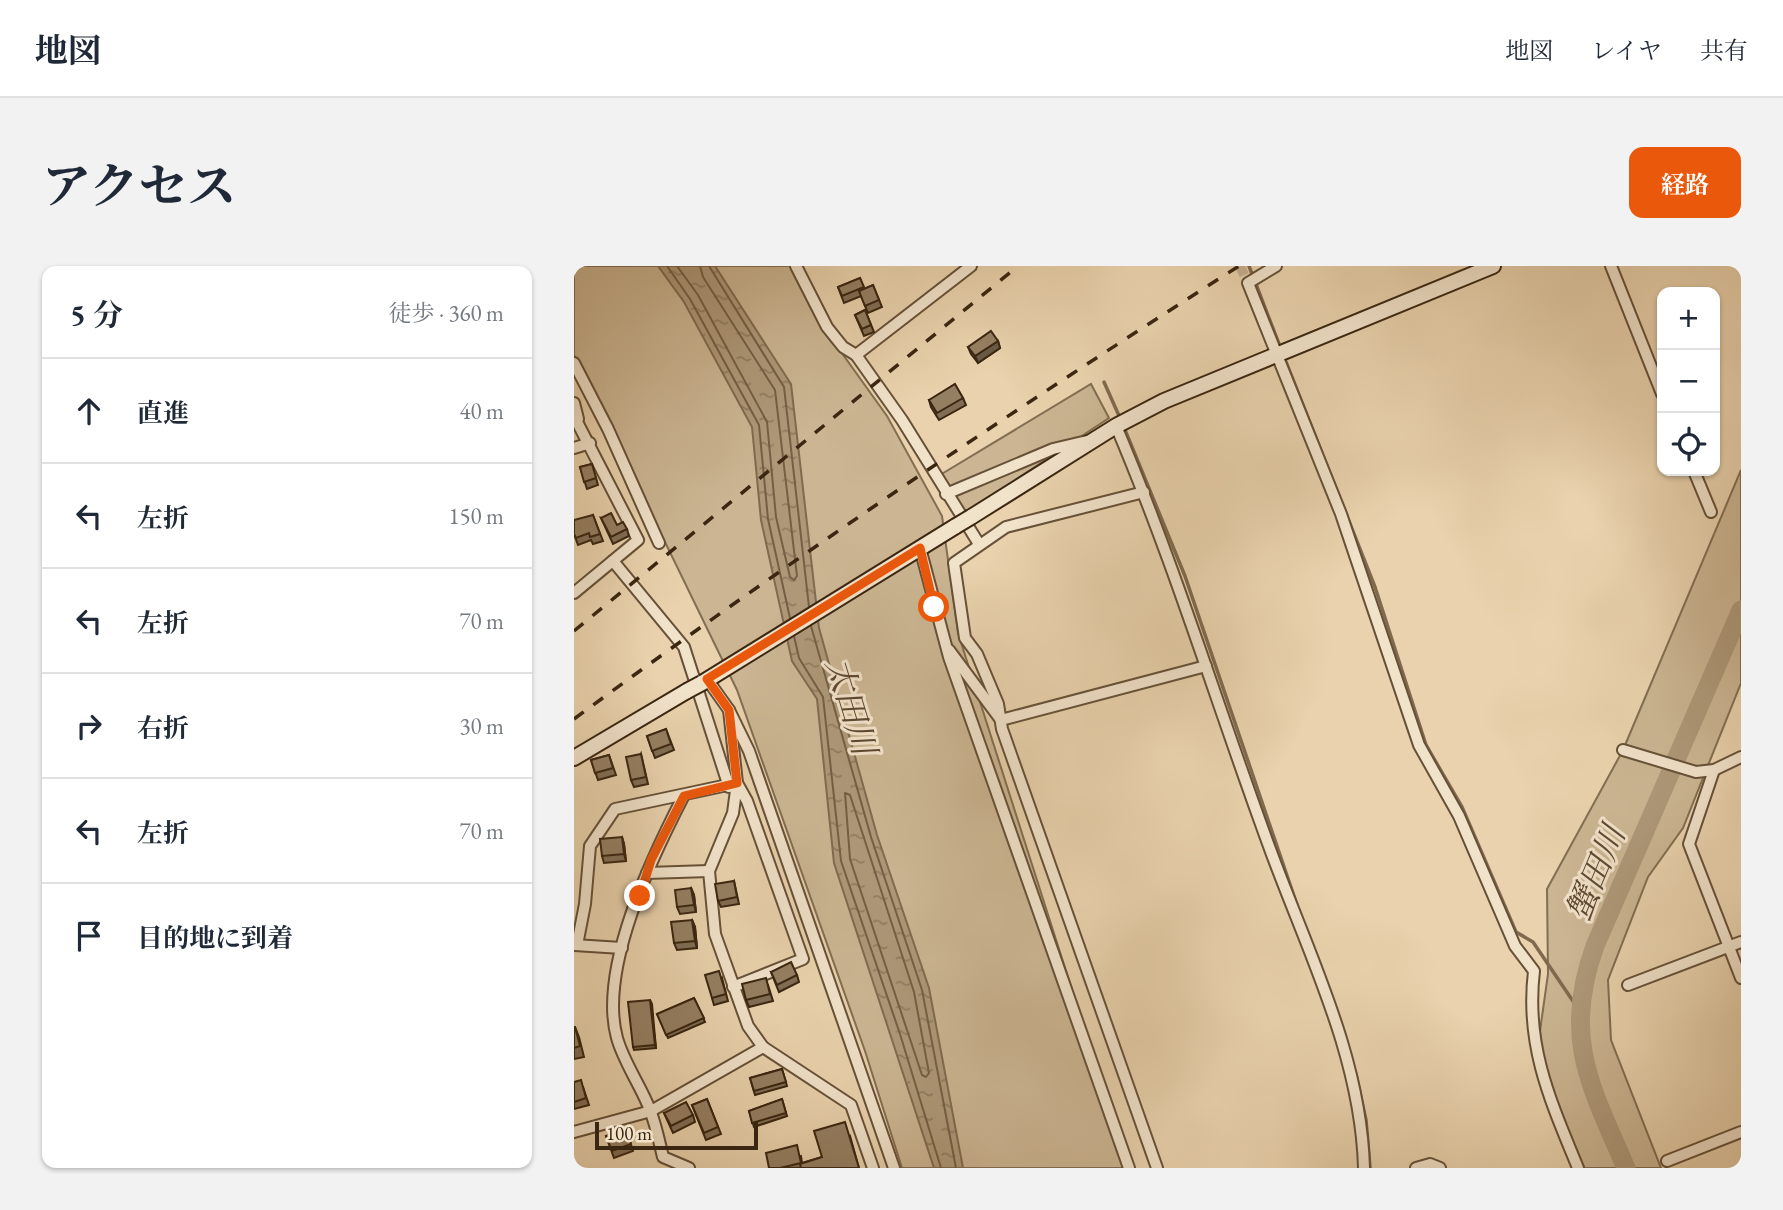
<!DOCTYPE html>
<html lang="ja">
<head>
<meta charset="utf-8">
<style>
	body { margin:0; font-family:"EB Garamond","Noto Serif JP",serif; background:#f2f2f3; color:#1f2937 }
	.controls { position:absolute; right:21px; top:21px; display:grid; overflow:hidden; border-radius:14px; box-shadow:0 2px 5px #0004 }
	.controls button { width:63px; height:63px; display:grid; place-items:center; padding:0; border:0; border-bottom:2px solid #e0e1e3; background:#fff; color:#1f2937; font:35px sans-serif }
	.scale { position:absolute; left:21px; bottom:18px; width:163px; box-sizing:border-box; padding-left:7px; border:4px solid #3a2611; border-top:0; font-size:19px; line-height:24px; white-space:nowrap; color:#3a2611; -webkit-text-stroke:5px #f1e2ca; paint-order:stroke }
	.stop { position:absolute; width:21px; height:21px; margin:-16px; border:5px solid #ea580c; border-radius:50%; background:#fff }
	.stop.end { background:#ea580c; border-color:#fff; box-shadow:0 2px 7px #0008 }
	.list { margin:0; padding:0; list-style:none }
	h2 { display:flex; justify-content:space-between; align-items:center; height:91px; margin:0; padding:0 28px; font-size:30px }
	h2 small { font-size:23px; font-weight:400; color:#747a83 }
	.list li { display:grid; grid-template-columns:46px 1fr auto; gap:21px; align-items:center; box-sizing:border-box; height:105px; padding:0 28px; border-top:2px solid #e0e1e3 }
	.list b { display:block; font-size:26px; white-space:nowrap }
	.list em { font-size:23px; font-style:normal; color:#747a83 }
	.icon { flex:none; width:38px; height:38px; fill:none; stroke:currentColor; stroke-width:2; stroke-linecap:round; stroke-linejoin:round }
	.map { position:relative; flex:none; width:1167px; height:902px; overflow:hidden; border-radius:14px }
	header { display:flex; align-items:center; gap:42px; box-sizing:border-box; height:98px; padding:0 35px; background:#fff; border-bottom:2px solid #e0e1e3 }
	header strong { font-size:33px }
	nav { display:flex; gap:38px; margin-inline-start:auto; font-size:24px }
	.intro { display:flex; align-items:center; justify-content:space-between; box-sizing:border-box; height:168px; padding:0 42px }
	h1 { margin:0; font-size:49px }
	.button { padding:18px 32px; border-radius:14px; background:#ea580c; color:#fff; font-size:24px; font-weight:700 }
	main { display:flex; gap:42px; padding:0 42px }
	aside { flex:1; background:#fff; border-radius:14px; box-shadow:0 2px 5px #0004 }
	.map>svg:first-child { display:block }
	.grass { fill:#cbb592; stroke:#826e52; stroke-width:2 }
	.water { fill:url(#water-ripples); stroke:#806a4f; stroke-width:2 }
	.lines { fill:none; stroke-linecap:round; stroke-linejoin:round }
	.shore { stroke:#745f44; stroke-width:2 }
	.stream { stroke:#806a4f; stroke-width:3.5 }
	.river { stroke:#ae9878; stroke-width:19 }
	.street-tunnel { stroke:#c6b08e; stroke-width:10; stroke-dasharray:10 5; stroke-linecap:butt }
	.street-casing { stroke:#665138; stroke-width:14 }
	.secondary-casing { stroke:#3a2611; stroke-width:18 }
	.street { stroke:#f1e2ca; stroke-width:10 }
	.secondary { stroke:#f1e2ca; stroke-width:14 }
	.rail { stroke:#3a2611; stroke-width:3.5; stroke-dasharray:12 12; stroke-linecap:butt }
	.secondary-bridge-casing { stroke:#3a2611; stroke-width:18; stroke-linecap:butt }
	.secondary-bridge { stroke:#f1e2ca; stroke-width:14 }
	.wall { fill:#806d54; stroke:#3a2611; stroke-width:2 }
	.shaded-wall { fill:#685945; stroke:#3a2611; stroke-width:2 }
	.building { fill:#957f62; stroke:#3a2611; stroke-width:2 }
	.route { stroke:#ea580c; stroke-width:9 }
	.labels { text-anchor:middle; stroke-width:6; stroke-linejoin:round; paint-order:stroke }
	.water-label { font-size:33px; font-style:italic; fill:#5d4830; stroke:#f1e2ca }
</style>
</head>
<body>
<header>
<strong>地図</strong>
<nav><a>地図</a><a>レイヤ</a><a>共有</a></nav>
</header>
<div class="intro"><h1>アクセス</h1><a class="button">経路</a></div>
<main>
<aside>
<h2>5 分<small>徒歩 · 360 m</small></h2>
<ul class="list">
<li><svg class="icon" aria-label="ahead" viewBox="0 0 24 24"><path d="M12 20V5M6 11l6-6 6 6"/></svg><div><b>直進</b></div><em>40 m</em></li>
<li><svg class="icon" aria-label="left" viewBox="0 0 24 24"><path d="M17 20v-9H6M10 6l-5 5 5 5"/></svg><div><b>左折</b></div><em>150 m</em></li>
<li><svg class="icon" aria-label="left" viewBox="0 0 24 24"><path d="M17 20v-9H6M10 6l-5 5 5 5"/></svg><div><b>左折</b></div><em>70 m</em></li>
<li><svg class="icon" aria-label="right" viewBox="0 0 24 24"><path d="M7 20v-9h11M14 6l5 5-5 5"/></svg><div><b>右折</b></div><em>30 m</em></li>
<li><svg class="icon" aria-label="left" viewBox="0 0 24 24"><path d="M17 20v-9H6M10 6l-5 5 5 5"/></svg><div><b>左折</b></div><em>70 m</em></li>
<li><svg class="icon" aria-label="arrive" viewBox="0 0 24 24"><path d="M6 21V4h12l-3 4 3 4H6"/></svg><div><b>目的地に到着</b></div></li>
</ul>
</aside>
<div class="map">
<svg width="1167" height="902" viewBox="0 0 1167 902">
	<defs>
		<pattern id="water-ripples" width="26" height="14" patternUnits="userSpaceOnUse" patternTransform="scale(1.75)"><rect width="26" height="14" fill="#ae9878"/><path d="M2 4q2-2 4 0t4 0M15 11q2-2 4 0t4 0" fill="none" stroke="#8f7c61"/></pattern>
	</defs>
	<rect width="100%" height="100%" fill="#e9d2ad"/>
	<filter id="stains"><feTurbulence type="fractalNoise" baseFrequency=".00286" numOctaves="4"/><feColorMatrix values="0 0 0 0 .2 0 0 0 0 .09 0 0 0 0 .02 0 0 0 .5 -.17"/></filter>
	<radialGradient id="worn" r=".72"><stop offset=".6" stop-color="#630" stop-opacity="0"/><stop offset="1" stop-color="#630" stop-opacity=".3"/></radialGradient>
	<g class="grass">
		<polygon points="0,0 218,0 242,51 313,150 368,250 384,367 555,902 328,902 291,785 163,424 0,89"/>
		<polygon points="517,118 535,152 390,248 366,209"/>
		<polygon points="1167,204 1167,417 1109,562 1074,611 1034,714 1037,774 1087,902 1008,902 988,854 964,779 974,708 973,623 1049,484"/>
	</g>
	<polygon class="water" points="84,0 141,0 217,118 245,362 303,569 355,722 389,902 360,902 260,597 243,433 218,395 187,254 178,161 110,36"/>
	<g class="lines">
		<g class="shore">
			<polyline points="93,0 116,33 185,159 194,253 216,352"/>
			<polyline points="103,0 124,29 193,156 202,251 216,311 220,314 223,310 201,124 129,11 126,0"/>
			<polyline points="135,0 210,121 235,341"/>
			<polyline points="237,360 297,571 348,724 382,902"/>
			<polyline points="220,370 225,392 249,431 267,595 326,768 367,902"/>
			<polygon points="271,527 276,529 340,726 355,807 352,811 348,809 276,593"/>
		</g>
		<g class="stream">
			<polyline points="675,0 705,78"/>
			<polyline points="712,96 801,321 852,479 888,541 942,666 959,676 1007,747"/>
			<polyline points="530,116 546,152"/>
			<polyline points="549,159 611,310 723,639"/>
			<polyline points="782,808 792,854 796,902"/>
		</g>
		<path class="river" d="M 1052,902 C 1016,819 988,771 1021,680 L 1167,344"/>
		<polyline class="street-tunnel" points="666,0 674,17"/>
		<g class="street-casing">
			<g id="street">
				<polyline points="222,0 253,61 269,81 282,89 328,154 405,278"/>
				<path d="M 702,0 L 674,17 L 767,248 L 845,479 L 885,550 L 941,680 L 960,705 C 951,779 976,834 1004,902"/>
				<polyline points="1037,0 1088,128"/>
				<polyline points="282,89 397,0"/>
				<polyline points="0,97 34,163 85,277"/>
				<polyline points="0,137 4,153"/>
				<polyline points="0,150 64,274 0,327"/>
				<path d="M 542,160 C 601,299 644,442 696,583 C 734,687 787,790 790,902"/>
				<polyline points="0,182 16,177"/>
				<polyline points="1120,205 1137,246"/>
				<polyline points="570,226 432,261 380,297 391,372 403,388 424,438 428,463 583,902"/>
				<polyline points="372,228 479,183 513,175"/>
				<polyline points="346,282 375,391 555,902"/>
				<polyline points="39,295 110,381 155,521"/>
				<polyline points="375,384 427,454 632,400"/>
				<polyline points="133,413 155,444 175,485 320,902"/>
				<polyline points="155,444 163,517 159,547 135,605 141,668 174,760 189,781 277,839 299,902"/>
				<polyline points="1049,484 1122,506 1140,504 1167,491"/>
				<polyline points="1140,504 1115,578 1167,712"/>
				<path d="M 110,529 C 78,591 24,703 43,772 C 50,797 67,820 76,844 C 82,859 85,875 89,891 L 115,902"/>
				<polyline points="73,607 135,605"/>
				<polyline points="0,679 48,682"/>
				<polyline points="3,679 11,638 16,580 41,543 163,517 173,535 229,693 159,721"/>
				<polyline points="1054,719 1167,676"/>
				<polyline points="0,866 77,845 189,781"/>
				<polyline points="1093,895 1167,866"/>
				<polyline points="842,902 856,898 866,902"/>
			</g>
		</g>
		<g class="secondary-casing">
			<g id="secondary">
				<polyline points="397,251 542,160 590,135 919,0"/>
				<polyline points="128,417 382,260"/>
				<polyline points="0,492 113,425"/>
			</g>
		</g>
		<use href="#street" class="street"/>
		<use href="#secondary" class="secondary"/>
		<g class="rail">
			<polyline points="0,365 444,0"/>
			<path d="M 0,453 C 216,294 439,144 665,0"/>
		</g>
		<g class="secondary-bridge-casing">
			<g id="secondary-bridge">
				<polyline points="382,260 397,251"/>
				<polyline points="113,425 128,417"/>
			</g>
		</g>
		<use href="#secondary-bridge" class="secondary-bridge"/>
	</g>
	<g class="wall">
		<polygon points="286,12 290,23 299,19 308,41 294,47 287,30 270,37 264,21"/>
		<polygon points="291,44 300,66 290,70 281,49"/>
		<polygon points="424,75 426,82 404,97 397,88 394,81"/>
		<polygon points="389,132 392,139 365,154 357,141 355,134"/>
		<polygon points="18,198 24,219 13,223 6,201"/>
		<polygon points="19,249 29,275 19,278 17,274 4,279 0,268"/>
		<polygon points="27,252 53,263 55,270 39,278"/>
		<polygon points="92,463 100,484 81,492 73,470"/>
		<polygon points="67,488 74,518 60,521 57,514"/>
		<polygon points="35,489 42,509 24,514 17,494"/>
		<polygon points="48,571 50,578 52,595 30,597 28,590"/>
		<polygon points="160,615 165,638 147,641 144,635"/>
		<polygon points="117,622 120,629 122,646 106,648 103,641"/>
		<polygon points="118,654 121,661 123,682 103,684 100,677"/>
		<polygon points="197,706 223,709 225,716 205,726"/>
		<polygon points="148,712 154,735 140,739 138,732"/>
		<polygon points="194,719 199,735 175,741 172,734"/>
		<polygon points="120,732 131,756 94,772 83,748"/>
		<polygon points="76,734 82,782 60,784 59,781"/>
		<polygon points="0,761 1,761 5,771 10,791 0,793"/>
		<polygon points="208,803 213,820 181,829 176,812"/>
		<polygon points="0,816 9,821 15,839 0,843"/>
		<polygon points="133,833 147,868 132,874 118,839"/>
		<polygon points="208,833 213,850 180,861 175,845"/>
		<polygon points="90,847 119,849 121,856 99,867"/>
		<polygon points="52,863 59,885 40,892 32,870"/>
		<polygon points="276,870 285,902 195,902 227,890 228,897 248,891"/>
	</g>
	<g class="shaded-wall">
		<polygon points="424,75 426,82 404,97 401,90"/>
		<polygon points="48,571 50,578 52,595 50,588"/>
		<polygon points="117,622 120,629 122,646 120,639"/>
		<polygon points="118,654 121,661 123,682 121,675"/>
		<polygon points="76,734 78,738 82,782 81,779"/>
	</g>
	<g class="building">
		<polygon points="286,12 290,21 268,30 264,21"/>
		<polygon points="299,19 305,34 291,40 285,25"/>
		<polygon points="291,44 297,59 288,63 281,49"/>
		<polygon points="417,65 424,75 401,90 394,81"/>
		<polygon points="381,118 389,132 363,147 355,134"/>
		<polygon points="18,198 22,212 10,216 6,201"/>
		<polygon points="37,247 43,259 49,256 53,263 37,271 27,252"/>
		<polygon points="19,249 26,268 16,271 15,267 2,272 0,268 0,254"/>
		<polygon points="92,463 97,478 78,485 73,470"/>
		<polygon points="67,488 72,511 57,514 52,491"/>
		<polygon points="35,489 39,502 21,507 17,494"/>
		<polygon points="48,571 50,588 28,590 26,573"/>
		<polygon points="160,615 163,631 144,635 141,618"/>
		<polygon points="117,622 120,639 103,641 101,624"/>
		<polygon points="118,654 121,675 100,677 97,656"/>
		<polygon points="217,696 223,709 203,719 197,706"/>
		<polygon points="145,705 152,728 138,732 131,709"/>
		<polygon points="192,712 196,728 172,734 168,718"/>
		<polygon points="120,732 130,752 92,769 83,748"/>
		<polygon points="76,734 81,779 59,781 54,736"/>
		<polygon points="0,761 1,761 6,780 0,782"/>
		<polygon points="208,803 212,816 180,825 176,812"/>
		<polygon points="7,814 12,832 0,836 0,816"/>
		<polygon points="133,833 144,861 130,867 118,839"/>
		<polygon points="208,833 212,847 178,857 175,845"/>
		<polygon points="112,836 119,849 97,860 90,847"/>
		<polygon points="271,856 285,902 227,902 226,898 248,891 240,865"/>
		<polygon points="52,863 57,878 38,885 32,870"/>
		<polygon points="223,879 227,897 206,902 195,902 192,887"/>
	</g>
	<g class="lines">
		<polyline class="route" points="66,630 77,594 110,530 163,517 155,444 133,413 346,282 360,341"/>
	</g>
	<g class="labels">
		<g class="water-label">
			<text transform="translate(278 440) rotate(73)" y="12">太田川</text>
			<text transform="translate(1021 607) rotate(-67)" y="12">蟹田川</text>
		</g>
	</g>
	<rect width="100%" height="100%" filter="url(#stains)"/>
	<rect width="100%" height="100%" fill="url(#worn)"/>
</svg>
<div class="controls">
<button>+</button>
<button>−</button>
<button><svg class="icon" aria-label="locate" viewBox="0 0 24 24"><circle cx="12" cy="12" r="6"/><path d="M12 2v4M12 18v4M2 12h4M18 12h4"/></svg></button>
</div>
<div class="scale">100 m</div>
<div class="stop" style="left:360px;top:341px"></div>
<div class="stop end" style="left:66px;top:630px"></div>
</div>
</main>
</body>
</html>
